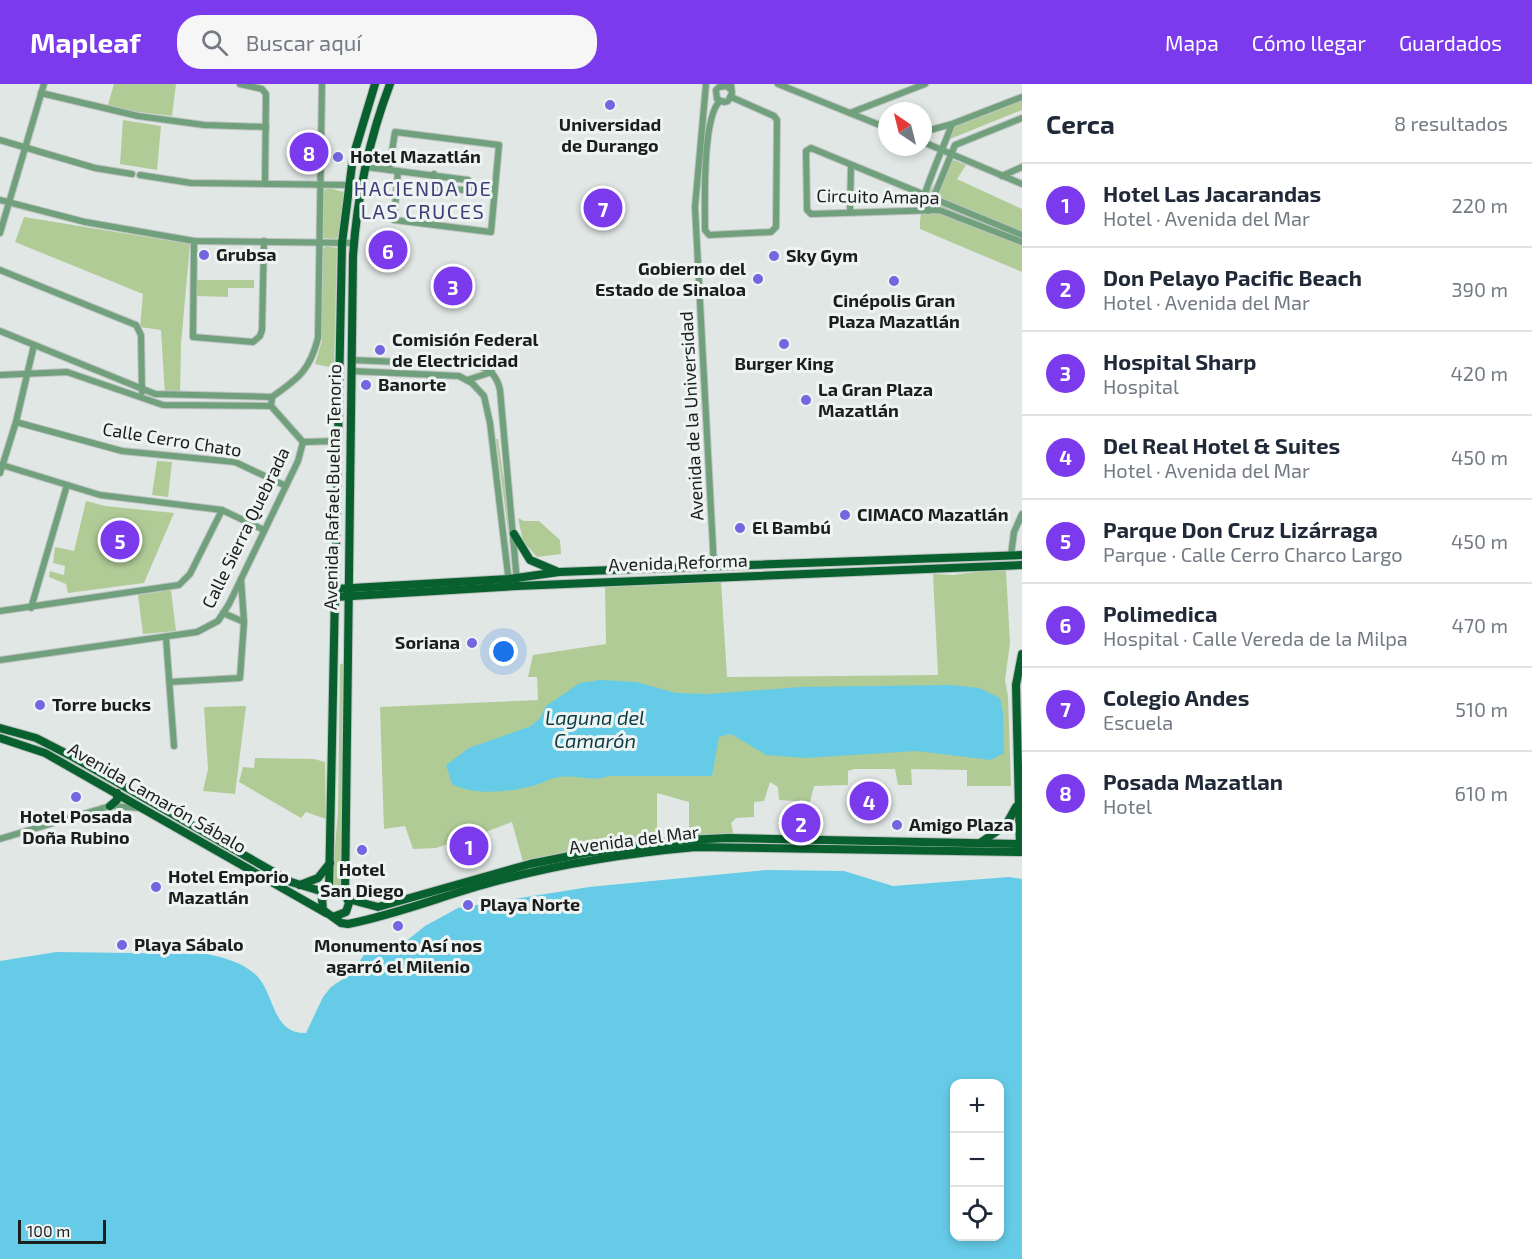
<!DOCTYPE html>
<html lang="es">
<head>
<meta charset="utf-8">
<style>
	body { margin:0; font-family:"Exo 2",sans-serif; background:#f6f6f7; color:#1f2937 }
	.controls { position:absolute; right:18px; bottom:18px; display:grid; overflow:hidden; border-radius:12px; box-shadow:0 3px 9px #0003 }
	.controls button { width:54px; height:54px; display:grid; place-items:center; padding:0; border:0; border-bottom:2px solid #e0e1e3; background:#fff; color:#1f2937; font:30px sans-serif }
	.compass { position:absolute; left:878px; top:18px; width:54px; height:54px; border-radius:50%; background:#fff; box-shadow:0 3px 9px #0003; rotate:325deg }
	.scale { position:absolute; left:18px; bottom:15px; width:88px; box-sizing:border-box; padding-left:6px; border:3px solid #1c1e1d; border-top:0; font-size:16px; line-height:21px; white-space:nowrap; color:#1c1e1d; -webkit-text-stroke:4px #eef4f2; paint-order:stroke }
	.you { position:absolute; left:504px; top:568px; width:21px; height:21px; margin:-15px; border:4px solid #fff; border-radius:50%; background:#1a73e8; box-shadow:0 0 0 9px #1a73e833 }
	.badge { display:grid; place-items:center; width:39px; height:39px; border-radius:50%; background:#7c3aed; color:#fff; font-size:20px; font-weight:700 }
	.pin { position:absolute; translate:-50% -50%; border:3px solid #fff; box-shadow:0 2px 6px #0006 }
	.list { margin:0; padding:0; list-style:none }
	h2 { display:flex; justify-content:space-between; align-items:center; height:78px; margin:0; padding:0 24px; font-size:26px }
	h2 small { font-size:20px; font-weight:400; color:#747a83 }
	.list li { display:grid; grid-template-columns:39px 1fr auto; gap:18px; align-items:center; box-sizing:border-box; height:84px; padding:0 24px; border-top:2px solid #e0e1e3 }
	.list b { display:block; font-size:22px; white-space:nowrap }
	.list p { margin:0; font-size:20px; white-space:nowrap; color:#747a83 }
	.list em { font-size:20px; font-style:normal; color:#747a83 }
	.icon { flex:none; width:33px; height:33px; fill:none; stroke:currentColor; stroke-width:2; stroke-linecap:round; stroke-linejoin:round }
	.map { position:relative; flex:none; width:1022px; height:1175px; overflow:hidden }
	header { display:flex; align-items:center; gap:36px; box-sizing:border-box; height:84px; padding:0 30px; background:#7c3aed; color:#fff }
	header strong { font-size:28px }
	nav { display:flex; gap:33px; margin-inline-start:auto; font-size:21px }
	.search { width:420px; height:54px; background:#f6f6f7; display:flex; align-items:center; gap:15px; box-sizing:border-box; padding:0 21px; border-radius:24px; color:#747a83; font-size:22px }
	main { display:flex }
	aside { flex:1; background:#fff }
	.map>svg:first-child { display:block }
	.green { fill:#b1cb97 }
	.water { fill:#65cbe7; fill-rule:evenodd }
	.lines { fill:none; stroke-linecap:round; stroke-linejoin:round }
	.minor-casing { stroke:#bec3c1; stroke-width:8 }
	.major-casing { stroke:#bec3c1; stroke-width:10 }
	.minor { stroke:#71a07d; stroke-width:6 }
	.major { stroke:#08602f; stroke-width:8 }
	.poi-dot { fill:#7366e1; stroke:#eef4f2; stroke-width:2 }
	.labels { text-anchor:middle; stroke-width:6; stroke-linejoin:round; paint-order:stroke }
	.poi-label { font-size:18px; font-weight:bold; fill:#1c1e1d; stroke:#eef4f2; text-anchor:start }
	.street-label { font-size:18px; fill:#1c1e1d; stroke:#eef4f2 }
	.neighbourhood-label { font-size:20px; letter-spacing:1.5px; fill:#3f3b77; stroke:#eef4f2 }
	.water-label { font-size:20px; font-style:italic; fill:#0a3b46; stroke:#eef4f2 }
</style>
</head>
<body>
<header>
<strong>Mapleaf</strong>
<div class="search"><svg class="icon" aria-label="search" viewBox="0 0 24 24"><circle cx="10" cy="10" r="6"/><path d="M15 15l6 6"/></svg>Buscar aquí</div>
<nav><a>Mapa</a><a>Cómo llegar</a><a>Guardados</a></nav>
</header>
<main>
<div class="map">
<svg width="1022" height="1175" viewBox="0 0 1022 1175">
	<rect width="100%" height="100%" fill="#e1e7e5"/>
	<g class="green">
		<polygon points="114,0 176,0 172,32 107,24"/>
		<polygon points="1022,16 1022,26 950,55 955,42"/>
		<polygon points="123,36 161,42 157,86 120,80"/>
		<path d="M 951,75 L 966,81 L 957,95 L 1022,125 L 1022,188 L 920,145 C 919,112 937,101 951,75 Z"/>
		<polygon points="328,104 344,108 339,152 336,155 324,154 321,150 323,107"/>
		<polygon points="24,133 190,160 181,260 180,312 165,311 161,246 140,243 143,210 15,158"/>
		<polygon points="326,162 337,164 334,284 315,280 322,257 322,166"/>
		<polygon points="197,196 254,196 254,204 228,204 228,213 197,212"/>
		<polygon points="496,355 498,355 503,391 507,397 513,484"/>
		<polygon points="157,377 172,378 168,413 152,411"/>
		<polygon points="86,417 105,422 174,429 144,499 68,509 66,500 49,493 50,487 64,491 65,482 53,479 55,463 74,467"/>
		<polygon points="518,434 524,437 539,437 560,456 561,470 537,473 523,457"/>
		<polygon points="998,485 1006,487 1010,559 1005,596 1008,612 1011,702 967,702 967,686 911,685 912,701 898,701 895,685 854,685 848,687 848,701 814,702 810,718 779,716 778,703 770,698 764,717 754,718 754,733 736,734 731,739 734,752 689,753 689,718 657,709 657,756 523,778 512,738 475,752 470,745 455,751 457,757 436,764 413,765 405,742 384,745 380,623 538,616 537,593 528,593 533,571 606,560 605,503 721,498 727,593 938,591 933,490 953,491"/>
		<polygon points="171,506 176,547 143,550 138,511"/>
		<polygon points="340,580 343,580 342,805 331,805 338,728"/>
		<polygon points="246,622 235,710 203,707 208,685 204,623"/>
		<polygon points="255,674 314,675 325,678 326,735 306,728 301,734 239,698 243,683 254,684"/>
	</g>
	<g class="water">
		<path d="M 600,596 L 636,598 L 676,609 L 708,610 L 801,603 L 950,601 L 979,604 L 1000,614 L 1003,629 L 1004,669 L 991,676 L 917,667 L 805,674 L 766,671 L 731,650 L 719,653 L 712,692 L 609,692 C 589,699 576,689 555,694 C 548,695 541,700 533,702 C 509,708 474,712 452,700 L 446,681 L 469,664 L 531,642 L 540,634 L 546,622 L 580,599 Z"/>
		<path d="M 767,786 L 844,787 L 893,802 L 1009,793 L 1022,795 L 1022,1175 L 0,1175 L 0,877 L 56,868 L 207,870 C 225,874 245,879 258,893 C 275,913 273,950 306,949 L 323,913 L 331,903 L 352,889 L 365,869 L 400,862 L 425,842 L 458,824 L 589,803 ZM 954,1000 L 1000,1000 L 1000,1152 L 954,1152 Z"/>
	</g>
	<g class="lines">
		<g class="minor-casing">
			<g id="minor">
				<polyline points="240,0 262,5 266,10 265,100"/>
				<polyline points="706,0 695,123 714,483"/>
				<polyline points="778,0 887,44"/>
				<polyline points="730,5 727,2 719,3 716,6 717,15 724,18 728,17 732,9 731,0"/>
				<polyline points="41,9 138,32 204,41 266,43"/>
				<path d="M 720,17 C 702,33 705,120 705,146 L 709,151 L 771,148 L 776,143 L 777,36 L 774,32 L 731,13"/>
				<polyline points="850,29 925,0"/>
				<polyline points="923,48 952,40 1022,13"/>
				<polyline points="0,56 95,84 132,90"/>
				<polyline points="923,58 1022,100"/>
				<polyline points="366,83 468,96 471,103 467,106 438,105 435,102 434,90"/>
				<polyline points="389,86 395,48 499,61 491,148 394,136 398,87"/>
				<polyline points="140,91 191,99 348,101"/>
				<polyline points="1002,92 1022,83"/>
				<polyline points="0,116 85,138 194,157 354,159"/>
				<path d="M 922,126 C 920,113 946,58 952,40"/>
				<polyline points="928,127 955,61 1022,34"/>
				<polyline points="850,128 851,81"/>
				<polyline points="0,149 44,0"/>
				<polyline points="1022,151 811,64 806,67 807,126 811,130 939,126 1022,158"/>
				<polyline points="194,157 193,253 253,258 260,252 262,246 264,157"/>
				<polyline points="0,186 136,241 141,251 142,308"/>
				<polyline points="0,247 155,310 272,313"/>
				<path d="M 351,276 L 475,281 C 490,284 497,292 500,306 L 517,498"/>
				<polyline points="351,287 459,292 472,299 484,312 490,339 509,499"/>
				<polyline points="0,291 67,288 163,321 271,322"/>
				<polyline points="467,296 492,288"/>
				<path d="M 272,313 C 299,294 310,286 318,254 L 322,0"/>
				<polyline points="272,313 271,322 303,358 337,357"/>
				<polyline points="16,338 122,367 235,378 286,402"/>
				<polyline points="2,381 100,411 222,426 264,446"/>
				<polyline points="0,389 16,338 34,261"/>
				<polyline points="1011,471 1014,448 1022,430"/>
				<polyline points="31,524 67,401"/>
				<polyline points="0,527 179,501 190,490 222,426"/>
				<polyline points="223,529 244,538"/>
				<polyline points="166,554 174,662"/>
				<polyline points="0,576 197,548 218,537 229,520 298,377 303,358"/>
				<polyline points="170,598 240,594 244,538 241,495"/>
				<polyline points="0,755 110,722 139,724"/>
			</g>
		</g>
		<g class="major-casing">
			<g id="major">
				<polyline points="514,450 530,476 556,487"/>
				<polyline points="335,505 509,495 559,488 1022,471"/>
				<polyline points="335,513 517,502 1022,481"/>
				<polyline points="0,644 36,654 73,673 291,798 327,809"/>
				<polyline points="0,654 45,669 326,829"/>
				<polyline points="110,722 117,716 117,709"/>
				<polyline points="980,759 1006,741 1016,723"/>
				<polyline points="1020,764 1016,601 1022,570"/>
				<polyline points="300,801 318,794 330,779"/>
				<polyline points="329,807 342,159 353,73 375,0"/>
				<path d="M 345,810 L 353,172 C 357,114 369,55 390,0"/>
				<polyline points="348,815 378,823 530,780 585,769 685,756 728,754 1022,760"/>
				<path d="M 333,833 L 346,828 L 349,819 L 345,810 L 333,806 L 322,815 L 323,826 L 341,839 L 348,840 C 399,830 447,810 497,797 C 563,779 629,769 696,763 L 1022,768"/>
			</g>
		</g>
		<use href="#minor" class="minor"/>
		<use href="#major" class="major"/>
	</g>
	<g class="poi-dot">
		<circle cx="610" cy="21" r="6"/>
		<circle cx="338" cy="73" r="6"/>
		<circle cx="204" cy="171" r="6"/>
		<circle cx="774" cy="172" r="6"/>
		<circle cx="758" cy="195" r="6"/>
		<circle cx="894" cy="197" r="6"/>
		<circle cx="784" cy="260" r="6"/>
		<circle cx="380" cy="266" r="6"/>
		<circle cx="366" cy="301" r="6"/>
		<circle cx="806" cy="316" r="6"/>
		<circle cx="845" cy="431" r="6"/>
		<circle cx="740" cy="444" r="6"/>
		<circle cx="472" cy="559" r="6"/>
		<circle cx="40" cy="621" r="6"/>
		<circle cx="76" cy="713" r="6"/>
		<circle cx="897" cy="741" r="6"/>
		<circle cx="362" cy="766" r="6"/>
		<circle cx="156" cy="803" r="6"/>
		<circle cx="468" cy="821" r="6"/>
		<circle cx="398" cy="842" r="6"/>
		<circle cx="122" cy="861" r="6"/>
	</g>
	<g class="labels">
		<g class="poi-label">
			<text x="610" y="47" text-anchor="middle">Universidad<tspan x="610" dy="21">de Durango</tspan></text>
			<text x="350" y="79">Hotel Mazatlán</text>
			<text x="216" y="177">Grubsa</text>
			<text x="786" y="178">Sky Gym</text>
			<text x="746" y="191" text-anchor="end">Gobierno del<tspan x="746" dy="21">Estado de Sinaloa</tspan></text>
			<text x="894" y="223" text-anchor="middle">Cinépolis Gran<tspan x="894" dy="21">Plaza Mazatlán</tspan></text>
			<text x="392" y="262">Comisión Federal<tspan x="392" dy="21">de Electricidad</tspan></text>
			<text x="784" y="286" text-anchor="middle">Burger King</text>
			<text x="378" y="307">Banorte</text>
			<text x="818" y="312">La Gran Plaza<tspan x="818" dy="21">Mazatlán</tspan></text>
			<text x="857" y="437">CIMACO Mazatlán</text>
			<text x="752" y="450">El Bambú</text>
			<text x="460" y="565" text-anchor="end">Soriana</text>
			<text x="52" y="627">Torre bucks</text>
			<text x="76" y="739" text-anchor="middle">Hotel Posada<tspan x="76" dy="21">Doña Rubino</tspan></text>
			<text x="909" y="747">Amigo Plaza</text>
			<text x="362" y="792" text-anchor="middle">Hotel<tspan x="362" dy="21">San Diego</tspan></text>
			<text x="168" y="799">Hotel Emporio<tspan x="168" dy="21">Mazatlán</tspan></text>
			<text x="480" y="827">Playa Norte</text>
			<text x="134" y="867">Playa Sábalo</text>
			<text x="398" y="868" text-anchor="middle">Monumento Así nos<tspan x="398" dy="21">agarró el Milenio</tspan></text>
		</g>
		<g class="street-label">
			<text transform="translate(878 113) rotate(1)" y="6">Circuito Amapa</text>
			<text transform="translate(692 332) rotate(-93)" y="6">Avenida de la Universidad</text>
			<text transform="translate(172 356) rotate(9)" y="6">Calle Cerro Chato</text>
			<text transform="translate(333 403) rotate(-89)" y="6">Avenida Rafael Buelna Tenorio</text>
			<text transform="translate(246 444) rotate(-64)" y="6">Calle Sierra Quebrada</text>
			<text transform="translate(678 479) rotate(-2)" y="6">Avenida Reforma</text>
			<text transform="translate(157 714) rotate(30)" y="6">Avenida Camarón Sábalo</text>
			<text transform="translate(634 756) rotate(-7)" y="6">Avenida del Mar</text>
		</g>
		<g class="neighbourhood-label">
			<text x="423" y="112">HACIENDA DE<tspan x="423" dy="23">LAS CRUCES</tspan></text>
		</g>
		<g class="water-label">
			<text x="595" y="641">Laguna del<tspan x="595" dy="23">Camarón</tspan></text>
		</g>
	</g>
</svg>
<div class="controls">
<button>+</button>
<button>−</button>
<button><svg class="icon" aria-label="locate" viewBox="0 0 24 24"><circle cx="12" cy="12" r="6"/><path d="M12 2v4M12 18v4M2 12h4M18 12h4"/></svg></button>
</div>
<svg class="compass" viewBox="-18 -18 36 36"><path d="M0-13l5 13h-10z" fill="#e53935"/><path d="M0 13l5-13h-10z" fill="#747a83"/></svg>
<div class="scale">100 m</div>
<div class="you"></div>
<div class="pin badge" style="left:469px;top:762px">1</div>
<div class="pin badge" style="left:801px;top:739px">2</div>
<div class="pin badge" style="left:453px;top:202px">3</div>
<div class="pin badge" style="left:869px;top:717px">4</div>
<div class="pin badge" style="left:120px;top:456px">5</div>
<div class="pin badge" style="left:388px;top:166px">6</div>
<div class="pin badge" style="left:603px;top:124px">7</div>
<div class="pin badge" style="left:309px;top:68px">8</div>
</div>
<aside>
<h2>Cerca<small>8 resultados</small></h2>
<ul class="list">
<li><span class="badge">1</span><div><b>Hotel Las Jacarandas</b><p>Hotel · Avenida del Mar</p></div><em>220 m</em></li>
<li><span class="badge">2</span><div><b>Don Pelayo Pacific Beach</b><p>Hotel · Avenida del Mar</p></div><em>390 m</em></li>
<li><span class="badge">3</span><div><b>Hospital Sharp</b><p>Hospital</p></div><em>420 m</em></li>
<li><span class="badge">4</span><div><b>Del Real Hotel &amp; Suites</b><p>Hotel · Avenida del Mar</p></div><em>450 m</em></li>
<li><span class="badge">5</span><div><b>Parque Don Cruz Lizárraga</b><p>Parque · Calle Cerro Charco Largo</p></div><em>450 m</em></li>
<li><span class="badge">6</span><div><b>Polimedica</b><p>Hospital · Calle Vereda de la Milpa</p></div><em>470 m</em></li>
<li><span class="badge">7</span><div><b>Colegio Andes</b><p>Escuela</p></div><em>510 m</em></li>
<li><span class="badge">8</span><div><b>Posada Mazatlan</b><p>Hotel</p></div><em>610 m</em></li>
</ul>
</aside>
</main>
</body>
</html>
